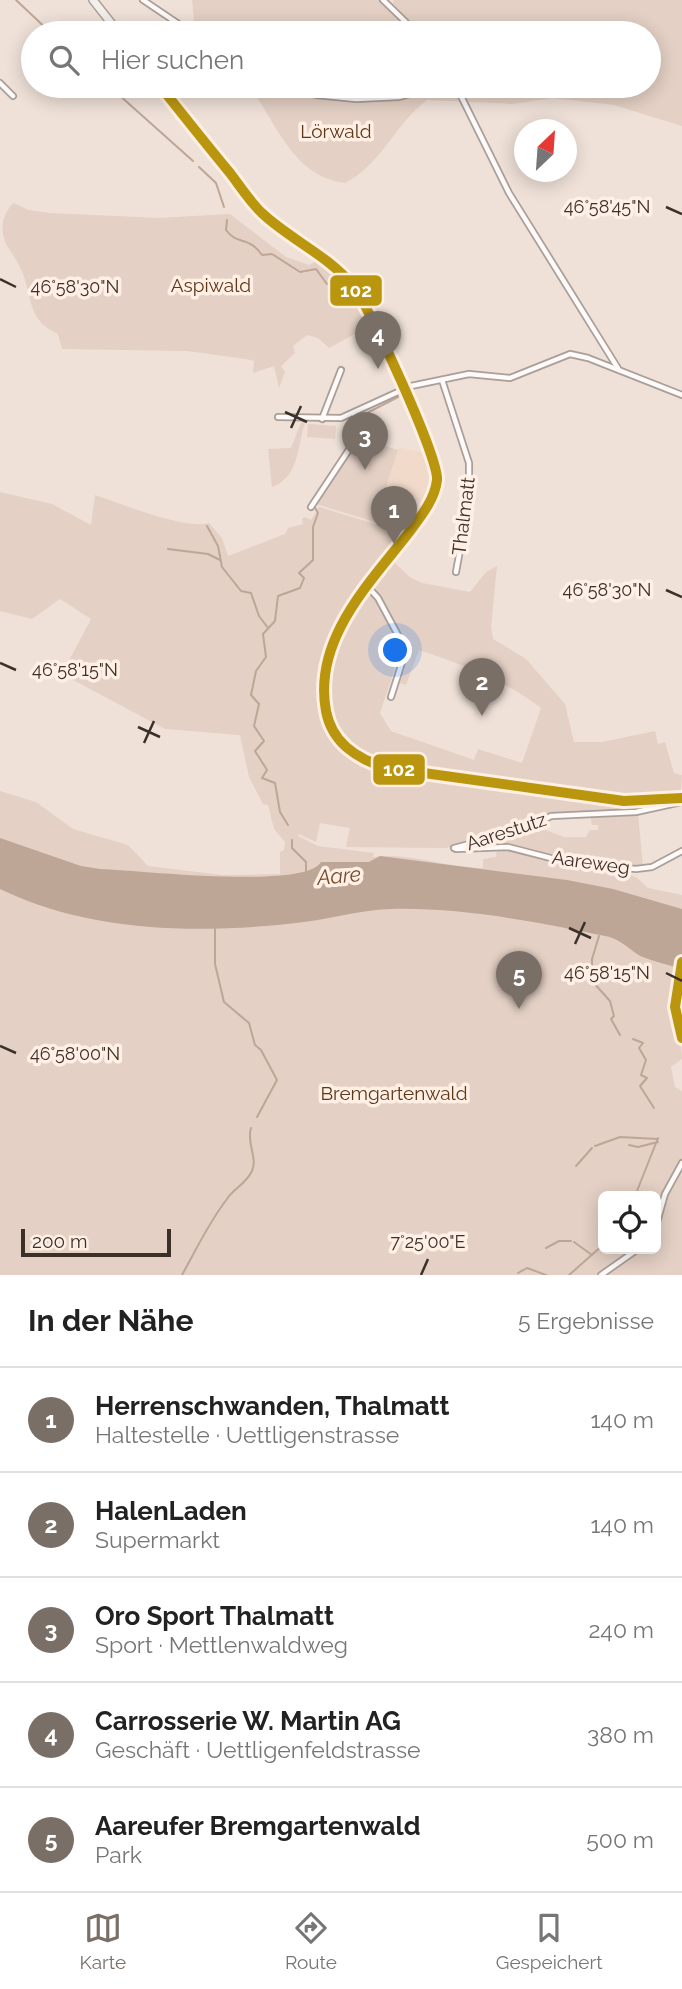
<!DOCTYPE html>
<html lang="de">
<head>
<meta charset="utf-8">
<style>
	body { margin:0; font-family:Raleway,sans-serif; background:#f6f6f6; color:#222 }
	.controls { position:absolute; right:21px; bottom:21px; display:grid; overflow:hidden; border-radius:10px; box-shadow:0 4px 18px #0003 }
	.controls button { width:63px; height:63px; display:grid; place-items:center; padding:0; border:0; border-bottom:2px solid #e0e0e0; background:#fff; color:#222; font:35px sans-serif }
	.compass { position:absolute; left:514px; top:119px; width:63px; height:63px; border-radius:50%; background:#fff; box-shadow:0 4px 18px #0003; rotate:25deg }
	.scale { position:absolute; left:21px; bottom:18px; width:150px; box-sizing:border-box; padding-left:7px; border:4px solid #3b312a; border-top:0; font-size:19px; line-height:24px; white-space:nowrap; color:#3b312a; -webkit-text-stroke:5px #ffefe4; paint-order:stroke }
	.you { position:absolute; left:396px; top:651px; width:24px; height:24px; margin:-18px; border:5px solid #fff; border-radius:50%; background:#1a73e8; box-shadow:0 0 0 10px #1a73e833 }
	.badge { display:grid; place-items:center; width:46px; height:46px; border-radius:50%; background:#7a6f67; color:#fff; font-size:23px; font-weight:700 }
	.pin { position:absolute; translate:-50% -58px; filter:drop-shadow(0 2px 4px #0008) }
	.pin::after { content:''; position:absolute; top:37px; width:24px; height:21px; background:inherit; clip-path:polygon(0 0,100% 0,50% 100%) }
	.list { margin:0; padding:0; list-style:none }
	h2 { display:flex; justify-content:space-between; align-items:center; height:91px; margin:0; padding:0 28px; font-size:30px }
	h2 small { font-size:23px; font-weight:400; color:#767676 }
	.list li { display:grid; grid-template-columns:46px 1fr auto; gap:21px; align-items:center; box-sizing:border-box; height:105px; padding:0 28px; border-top:2px solid #e0e0e0 }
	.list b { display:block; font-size:26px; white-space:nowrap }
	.list p { margin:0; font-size:23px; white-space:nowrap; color:#767676 }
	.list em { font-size:23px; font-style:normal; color:#767676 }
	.icon { flex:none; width:38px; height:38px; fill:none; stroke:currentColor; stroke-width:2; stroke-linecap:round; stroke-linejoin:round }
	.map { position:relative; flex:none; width:682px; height:1275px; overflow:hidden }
	.search { position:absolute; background:#fff; box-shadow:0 4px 18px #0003; left:21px; right:21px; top:21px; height:77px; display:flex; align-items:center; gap:18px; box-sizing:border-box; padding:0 24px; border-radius:38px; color:#767676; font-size:26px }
	.sheet { height:616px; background:#fff }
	nav { display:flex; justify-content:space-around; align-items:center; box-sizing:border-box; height:98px; border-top:2px solid #e0e0e0; background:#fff; font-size:19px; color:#767676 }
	nav a { display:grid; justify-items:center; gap:4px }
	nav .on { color:#7a6f67 }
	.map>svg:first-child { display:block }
	.built { fill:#f2daca }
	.green { fill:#e4d0c4; fill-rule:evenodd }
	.water { fill:#bea697 }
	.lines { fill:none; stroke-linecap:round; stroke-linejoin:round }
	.stream { stroke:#bea697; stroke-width:2 }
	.street-casing { stroke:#aa9f98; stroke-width:8 }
	.secondary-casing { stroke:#aa9f98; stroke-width:10 }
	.street { stroke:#fdfaf9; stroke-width:4.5 }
	.secondary { stroke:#f3efeb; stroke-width:7 }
	.bus-1-casing { stroke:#ffefe4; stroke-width:16 }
	.bus-1 { stroke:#ba960f; stroke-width:10 }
	.ticks { fill:none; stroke:#3b312a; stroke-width:2.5 }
	.labels { text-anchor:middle; stroke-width:7; stroke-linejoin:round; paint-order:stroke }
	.park-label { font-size:19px; fill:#5f3617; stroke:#ffefe4 }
	.street-label { font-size:19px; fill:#3b312a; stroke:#ffefe4 }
	.water-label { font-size:21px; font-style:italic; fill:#73492a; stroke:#ffefe4 }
	.ticks-label { font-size:18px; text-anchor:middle; fill:#3b312a; stroke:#ffefe4; stroke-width:7; stroke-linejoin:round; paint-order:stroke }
	.line-badge { stroke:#ffefe4; stroke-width:2.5 }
	.badge-label { font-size:19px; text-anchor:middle; font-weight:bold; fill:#fff }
</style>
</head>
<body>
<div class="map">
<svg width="682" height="1275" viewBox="0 0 682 1275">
	<rect width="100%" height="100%" fill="#efe1d8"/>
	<polygon class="built" points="399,447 428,454 434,479 426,504 385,490"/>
	<g class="green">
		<path d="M 192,0 L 379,0 L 390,11 L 394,0 L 682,0 L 682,126 L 614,105 L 552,98 L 513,104 L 427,100 C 395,124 381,165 345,183 C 293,177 276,122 249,86 L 649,86 L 649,33 L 195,33 Z"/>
		<path d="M 14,203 L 28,210 L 50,213 L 159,218 L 230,214 L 286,257 L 309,265 L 318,260 C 346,272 359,300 371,325 L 329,348 L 318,338 L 307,335 L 293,346 L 295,353 L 281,366 L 285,372 L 279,388 L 274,366 L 253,373 L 254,361 L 246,359 L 187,351 L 62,349 L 58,334 C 25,319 34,296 20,267 C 12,250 0,244 3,221 C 6,214 8,207 14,203 Z"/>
		<path d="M 302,420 L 305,423 C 297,445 300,477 272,487 L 268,449 L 291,448 Z"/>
		<polygon points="308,424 336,426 335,439 307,437"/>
		<polygon points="364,439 398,450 385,490 416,500 407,527 398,529 316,504 356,446"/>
		<path d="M 0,492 L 52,504 L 91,525 L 95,495 C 123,504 184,530 209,523 L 222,538 L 228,556 L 285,534 L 288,528 L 303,524 L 302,519 L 305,517 L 311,520 L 319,507 L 395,530 L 398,537 L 387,556 L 411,578 L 422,583 L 470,592 L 486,572 L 497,566 L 491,627 L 493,639 L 526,659 L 565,704 L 574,742 L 602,742 L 655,731 L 658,744 L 665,742 L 674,773 L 682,775 L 680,801 L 624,811 L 548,814 L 530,826 L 446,848 L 346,847 L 350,828 L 320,823 L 316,842 L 299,834 L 298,836 L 318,846 L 374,853 L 373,857 C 410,852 447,868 483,868 L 483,859 L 496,857 L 497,848 L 508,848 L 619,869 L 637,878 L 648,888 L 682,895 L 682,987 L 675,985 C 663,1011 682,1034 682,1059 L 671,1067 L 675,1087 L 682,1091 L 682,1275 L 0,1275 L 0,791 L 36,802 L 73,829 L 128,845 L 148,866 L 222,875 L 280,874 L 280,852 L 284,850 L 285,842 L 274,829 L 268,805 L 263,804 L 249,777 L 240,735 L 165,729 L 62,674 L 91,619 L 60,599 L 32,619 L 0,611 ZM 419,650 C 463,665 503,679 541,708 L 522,763 L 478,749 L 474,760 L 391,731 L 380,713 L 400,653 L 409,656 L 400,683 L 406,685 ZM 603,1196 L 656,1196 L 656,1249 L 603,1249 Z"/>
		<polygon points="638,814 643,866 636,868 579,863 497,846 497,837 540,828 564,837 586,837 590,830 598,830 598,825 592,825 590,815"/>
	</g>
	<path class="water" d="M 0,838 L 81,866 L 100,869 C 137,870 305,890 321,862 L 369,862 L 380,856 L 567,880 L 613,889 L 682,909 L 682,969 C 670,965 646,960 637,954 C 627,947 618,938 605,936 C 539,922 459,907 390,909 C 359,910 327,920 296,923 C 198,934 91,933 0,889 Z"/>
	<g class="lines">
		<g class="stream">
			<polyline points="16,0 51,33"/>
			<polyline points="109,86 193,161"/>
			<polyline points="199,167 216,183 224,207"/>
			<path d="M 227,220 L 226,230 C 238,246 248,235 262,255 L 272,254 L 300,272 L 316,269 L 327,284 L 335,284 L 352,303"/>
			<polyline points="363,323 381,352"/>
			<polyline points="385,361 394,380"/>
			<polyline points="361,433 365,414 398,397"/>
			<polyline points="326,488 356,445"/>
			<polyline points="207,526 218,546 222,567 241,591 251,593 259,616 268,628"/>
			<polyline points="168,549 208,554 220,560"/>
			<polyline points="288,825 280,812 275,783 262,778 267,770 255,751 264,741 254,726 259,704 251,695 256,671 266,657 263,634 275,621 278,596 300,588 304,578 299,573 313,560 313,527 318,513 314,506 324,492"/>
			<polyline points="292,840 292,848 306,862 306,874"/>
			<polyline points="215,929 215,964 224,1002 249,1023 255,1045 261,1050 277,1080 257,1117"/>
			<polyline points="599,936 592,959 592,981 610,1001 614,1016 611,1019 620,1035"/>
			<polyline points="633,1039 643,1043 639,1048 646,1060 641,1075 647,1078 640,1086 654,1108"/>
			<polyline points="629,1145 638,1147 658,1142"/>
			<polyline points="595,1146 620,1137 658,1139"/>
			<polyline points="576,1166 592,1148"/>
			<polyline points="635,1196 658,1138"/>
			<polyline points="574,1242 592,1255"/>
			<polyline points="546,1248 559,1241 571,1241"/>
			<polyline points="518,1273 527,1268 546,1275"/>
			<path d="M 182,1275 C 196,1250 209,1222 227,1199 C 234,1188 246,1184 252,1171 C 258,1157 246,1143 251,1128"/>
			<polyline points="569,1275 603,1245"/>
		</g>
		<g class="street-casing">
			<g id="street">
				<polyline points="143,0 192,33"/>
				<polyline points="383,0 417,33"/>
				<polyline points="0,83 13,96"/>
				<polyline points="287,86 316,95 356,99 399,97 428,89 459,91"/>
				<polyline points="456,86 509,193 619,370"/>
				<polyline points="442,380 469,463 469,501 456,572"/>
				<polyline points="278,417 341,418 411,386 469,374 510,378 570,354 588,358 682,395"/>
				<polyline points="322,419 341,370"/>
				<polyline points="311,507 354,442 357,433 354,413"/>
				<polyline points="369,588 378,598 406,650 391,697"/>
				<polyline points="454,848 529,828 551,816 636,812 682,802"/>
				<polyline points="456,849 508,847 570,863 636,869 652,867 682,851"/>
				<polyline points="656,1226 665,1194 682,1163"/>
				<polyline points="601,1275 638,1249"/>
			</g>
		</g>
		<g class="secondary-casing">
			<g id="secondary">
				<polyline points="93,0 119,33"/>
				<path d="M 160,86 L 262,213 L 336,268 L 355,288 L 400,379 L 433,456 L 437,479 L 429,504 C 390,568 299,639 328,720 C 337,747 362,762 388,768 L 624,801 L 682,798"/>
				<polyline points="682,962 675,1007 682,1038"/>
			</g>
		</g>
		<use href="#street" class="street"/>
		<use href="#secondary" class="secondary"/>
		<g class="bus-1-casing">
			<g id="bus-1">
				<path d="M 160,86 C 183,115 206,144 230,173 C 240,186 250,202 263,214 C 291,240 329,256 353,286 C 369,306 439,458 437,480 C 435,500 419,519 407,535 C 367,586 313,641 326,711 C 332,743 358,760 388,768 L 624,801 L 682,798"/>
				<polyline points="682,962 675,1007 682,1038"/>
			</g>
		</g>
		<use href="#bus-1" class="bus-1"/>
	</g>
	<path class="ticks" d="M 666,207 L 682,214M 0,279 L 16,287M 285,412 L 307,422M 291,428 L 301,406M 666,590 L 682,597M 0,663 L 16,670M 138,727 L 160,737M 144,743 L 154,721M 569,928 L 591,938M 575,944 L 585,922M 666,973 L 682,981M 0,1046 L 16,1053M 421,1275 L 428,1259"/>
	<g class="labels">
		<g class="park-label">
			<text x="336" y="138">Lörwald</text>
			<text x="211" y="292">Aspiwald</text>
			<text x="394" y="1100">Bremgartenwald</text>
		</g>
		<g class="street-label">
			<text transform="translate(463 516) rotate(-83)" y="7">Thalmatt</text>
			<text transform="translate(506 831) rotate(-18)" y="7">Aarestutz</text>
			<text transform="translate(591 862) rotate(8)" y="7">Aareweg</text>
		</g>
		<g class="water-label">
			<text transform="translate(339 876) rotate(-5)" y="7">Aare</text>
		</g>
	</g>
	<g class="ticks-label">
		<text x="607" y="213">46°58'45"N</text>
		<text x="75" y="293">46°58'30"N</text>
		<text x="607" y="596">46°58'30"N</text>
		<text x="75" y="676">46°58'15"N</text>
		<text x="607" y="979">46°58'15"N</text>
		<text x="75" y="1060">46°58'00"N</text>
		<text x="428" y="1248">7°25'00"E</text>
	</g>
	<g class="line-badge">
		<rect x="329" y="274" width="54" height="33" rx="7" fill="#ba960f"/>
		<rect x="372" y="753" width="54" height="33" rx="7" fill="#ba960f"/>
	</g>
	<g class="badge-label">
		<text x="356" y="297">102</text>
		<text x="399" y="776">102</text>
	</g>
</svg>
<div class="controls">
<button><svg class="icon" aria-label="locate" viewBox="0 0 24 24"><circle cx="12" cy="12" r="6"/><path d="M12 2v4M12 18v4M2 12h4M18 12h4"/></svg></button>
</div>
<svg class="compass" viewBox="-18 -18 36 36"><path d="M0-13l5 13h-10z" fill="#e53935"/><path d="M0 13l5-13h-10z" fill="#767676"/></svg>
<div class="scale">200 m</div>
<div class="you"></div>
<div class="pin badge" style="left:394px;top:544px">1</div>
<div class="pin badge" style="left:482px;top:716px">2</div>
<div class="pin badge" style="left:365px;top:470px">3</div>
<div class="pin badge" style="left:378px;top:369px">4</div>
<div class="pin badge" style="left:519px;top:1009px">5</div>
<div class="search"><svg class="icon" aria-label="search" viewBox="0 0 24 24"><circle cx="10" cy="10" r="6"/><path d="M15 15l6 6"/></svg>Hier suchen</div>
</div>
<section class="sheet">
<h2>In der Nähe<small>5 Ergebnisse</small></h2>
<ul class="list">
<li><span class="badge">1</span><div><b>Herrenschwanden, Thalmatt</b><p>Haltestelle · Uettligenstrasse</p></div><em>140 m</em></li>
<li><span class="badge">2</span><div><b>HalenLaden</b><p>Supermarkt</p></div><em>140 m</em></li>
<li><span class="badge">3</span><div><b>Oro Sport Thalmatt</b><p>Sport · Mettlenwaldweg</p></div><em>240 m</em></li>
<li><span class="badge">4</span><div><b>Carrosserie W. Martin AG</b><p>Geschäft · Uettligenfeldstrasse</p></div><em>380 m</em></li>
<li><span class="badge">5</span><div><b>Aareufer Bremgartenwald</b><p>Park</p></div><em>500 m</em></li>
</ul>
</section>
<nav>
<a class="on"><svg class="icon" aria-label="map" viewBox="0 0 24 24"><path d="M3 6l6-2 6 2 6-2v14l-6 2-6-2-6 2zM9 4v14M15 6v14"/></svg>Karte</a>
<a><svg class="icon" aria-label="directions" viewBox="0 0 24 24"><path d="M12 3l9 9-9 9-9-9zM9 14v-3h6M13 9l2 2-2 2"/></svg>Route</a>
<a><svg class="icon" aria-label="saved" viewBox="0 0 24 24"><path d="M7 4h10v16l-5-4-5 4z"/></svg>Gespeichert</a>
</nav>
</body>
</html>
